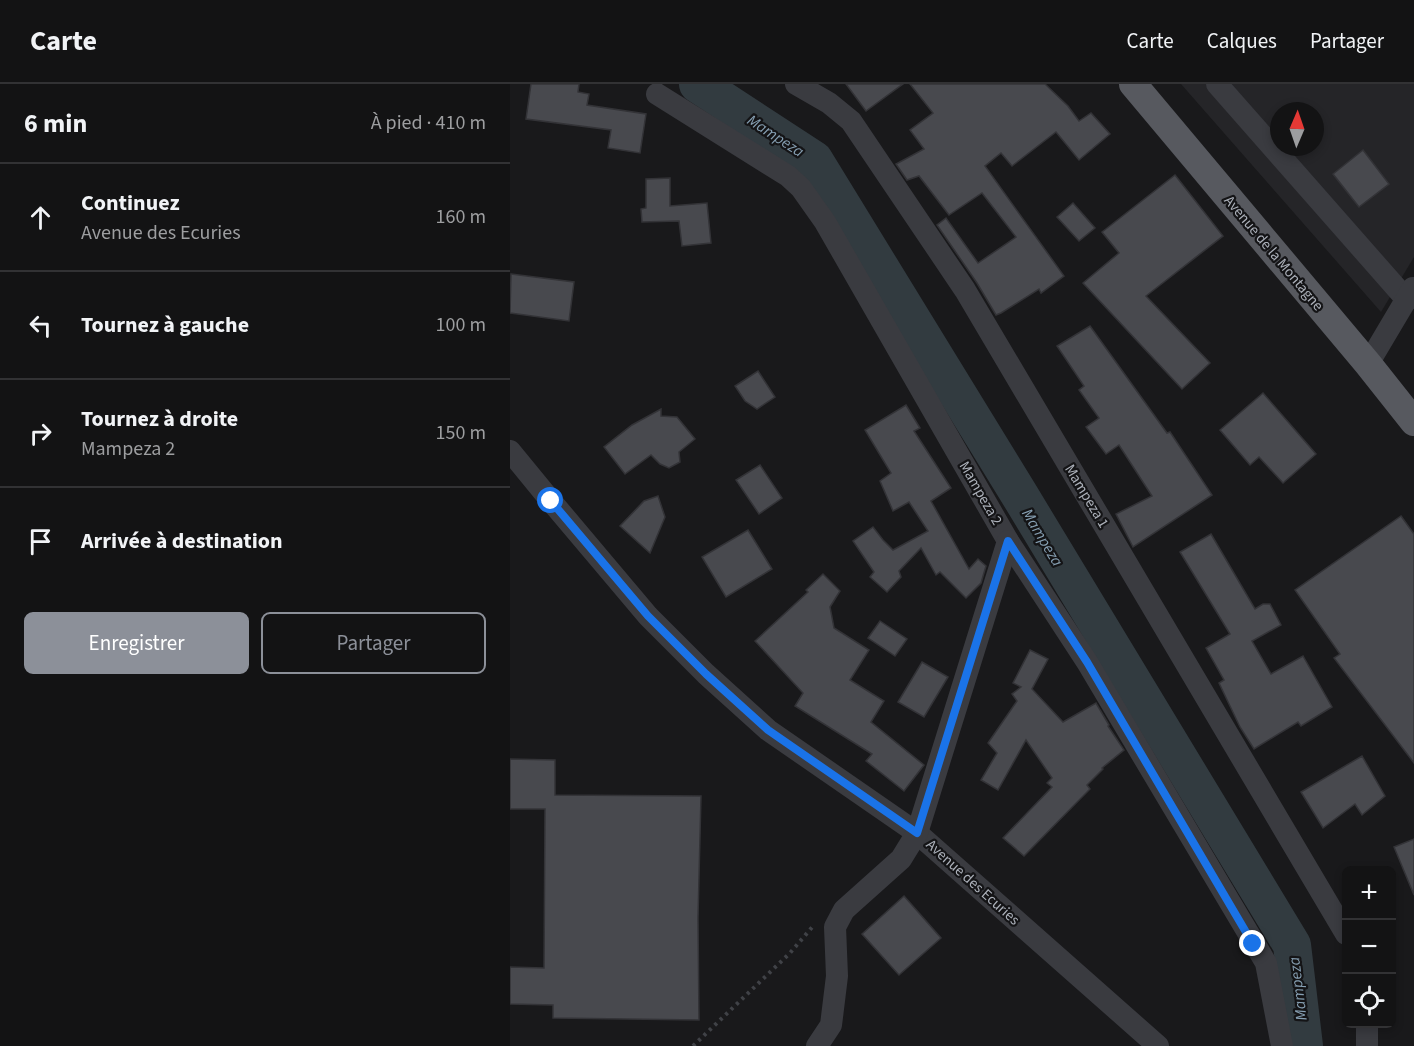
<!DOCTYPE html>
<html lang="fr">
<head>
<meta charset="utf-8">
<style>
	body { margin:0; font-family:"Source Sans 3",sans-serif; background:#202022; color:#f1f3f6 }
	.controls { position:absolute; right:18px; bottom:18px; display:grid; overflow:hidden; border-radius:9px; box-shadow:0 3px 9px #0003 }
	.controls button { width:54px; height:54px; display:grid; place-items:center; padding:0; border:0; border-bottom:2px solid #323234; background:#131314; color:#f1f3f6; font:30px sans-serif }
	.compass { position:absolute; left:760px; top:18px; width:54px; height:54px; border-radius:50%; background:#131314; box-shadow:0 3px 9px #0003; rotate:2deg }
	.stop { position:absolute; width:18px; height:18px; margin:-14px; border:4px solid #1a73e8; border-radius:50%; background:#fff }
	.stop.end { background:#1a73e8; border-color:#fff; box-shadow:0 2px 6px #0008 }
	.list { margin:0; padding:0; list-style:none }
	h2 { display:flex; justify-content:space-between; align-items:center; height:78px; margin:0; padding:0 24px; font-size:26px }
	h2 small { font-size:20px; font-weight:400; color:#9d9ea0 }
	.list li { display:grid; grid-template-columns:39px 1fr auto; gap:18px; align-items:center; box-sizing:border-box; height:108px; padding:0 24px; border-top:2px solid #323234 }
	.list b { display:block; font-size:22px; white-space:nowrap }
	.list p { margin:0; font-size:20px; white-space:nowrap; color:#9d9ea0 }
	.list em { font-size:20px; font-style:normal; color:#9d9ea0 }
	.actions { display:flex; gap:12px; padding:18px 24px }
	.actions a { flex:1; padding:14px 0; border:2px solid #8c9099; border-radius:9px; text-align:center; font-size:21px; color:#8c9099 }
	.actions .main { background:#8c9099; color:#fff }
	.icon { flex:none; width:33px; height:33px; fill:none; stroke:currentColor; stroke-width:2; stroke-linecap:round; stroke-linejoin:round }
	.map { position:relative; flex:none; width:904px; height:962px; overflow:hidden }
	header { display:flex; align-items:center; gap:36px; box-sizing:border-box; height:84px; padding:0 30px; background:#131314; border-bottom:2px solid #323234 }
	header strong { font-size:28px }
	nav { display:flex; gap:33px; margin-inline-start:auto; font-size:21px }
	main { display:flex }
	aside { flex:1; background:#131314 }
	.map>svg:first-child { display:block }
	.built { fill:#252528; fill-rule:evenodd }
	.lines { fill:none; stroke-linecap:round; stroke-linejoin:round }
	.river { stroke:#323b40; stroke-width:38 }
	.building { fill:#48494e; stroke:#333337; stroke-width:1.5 }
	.path { stroke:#404247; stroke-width:4; stroke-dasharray:3 4.5; stroke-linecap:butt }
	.minor { stroke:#3a3b40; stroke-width:22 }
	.major { stroke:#57595f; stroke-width:28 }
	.route { stroke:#1a73e8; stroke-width:8 }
	.labels { text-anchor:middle; stroke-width:4.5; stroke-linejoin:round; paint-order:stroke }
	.street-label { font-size:15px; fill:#acb1ba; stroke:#141416 }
	.water-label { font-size:16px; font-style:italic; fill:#869fb2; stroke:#141416 }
</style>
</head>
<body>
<header>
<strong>Carte</strong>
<nav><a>Carte</a><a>Calques</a><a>Partager</a></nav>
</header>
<main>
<aside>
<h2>6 min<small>À pied · 410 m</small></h2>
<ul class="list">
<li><svg class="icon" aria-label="ahead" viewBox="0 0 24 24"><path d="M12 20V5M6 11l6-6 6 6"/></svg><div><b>Continuez</b><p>Avenue des Ecuries</p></div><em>160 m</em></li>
<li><svg class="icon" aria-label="left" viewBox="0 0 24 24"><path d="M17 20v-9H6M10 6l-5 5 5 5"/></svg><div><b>Tournez à gauche</b></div><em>100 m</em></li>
<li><svg class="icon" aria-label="right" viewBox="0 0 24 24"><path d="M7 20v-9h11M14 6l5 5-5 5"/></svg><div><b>Tournez à droite</b><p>Mampeza 2</p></div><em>150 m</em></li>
<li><svg class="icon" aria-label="arrive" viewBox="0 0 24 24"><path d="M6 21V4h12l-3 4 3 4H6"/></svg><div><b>Arrivée à destination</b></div></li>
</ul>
<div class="actions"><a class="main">Enregistrer</a><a>Partager</a></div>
</aside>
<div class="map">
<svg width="904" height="962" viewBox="0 0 904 962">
	<rect width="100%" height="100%" fill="#19191b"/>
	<path class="built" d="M 671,0 L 904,0 L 904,173 L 871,228 ZM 769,27 L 805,27 L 805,63 L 769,63 Z"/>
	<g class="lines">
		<polyline class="river" points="188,0 304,76 509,410 782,861 794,962"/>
	</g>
	<g class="building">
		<polygon points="21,0 69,0 68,8 79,10 77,21 136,30 130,69 98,64 101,46 16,35"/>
		<polygon points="336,0 393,0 356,27"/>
		<polygon points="400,0 535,0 558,22 569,37 581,29 600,50 569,76 546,48 502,82 491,69 475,82 554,192 531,209 529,205 491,229 486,231 467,199 427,141 436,134 468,179 506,153 472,109 439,131 409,92 397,96 386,80 414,65 400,46 423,29"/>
		<polygon points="853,66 879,100 849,123 823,90"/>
		<polygon points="665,91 713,152 636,212 700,279 672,305 573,199 609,169 592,148"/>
		<polygon points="160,94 160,122 197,119 201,159 172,162 169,137 132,138 131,125 136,124 136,95"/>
		<polygon points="563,119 585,144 569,157 547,133"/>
		<polygon points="1,190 64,198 59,237 0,229"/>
		<polygon points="580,242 657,349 660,348 702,411 623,463 606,430 642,412 609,361 596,370 576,343 589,334 569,306 574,302 547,262"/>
		<polygon points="248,287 265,313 247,325 235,317 225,302"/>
		<polygon points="753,309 806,370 773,399 749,373 740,381 710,346"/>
		<polygon points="396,321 410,344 404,347 441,404 421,417 459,485 468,475 476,482 471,499 456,514 430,488 426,491 411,464 389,487 391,493 377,508 360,493 364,488 343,457 363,443 373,456 383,466 418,447 399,418 383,427 370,397 381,389 355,346"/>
		<polygon points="151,325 151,332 167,333 185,355 169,368 170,378 159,384 150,380 141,371 115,390 94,363 122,341"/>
		<polygon points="250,381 272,414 249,430 226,396"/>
		<polygon points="148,412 155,433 140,469 110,442 134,417"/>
		<polygon points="891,432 904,450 904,679 824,574 830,570 785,506"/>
		<polygon points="238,446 262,485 216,513 192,473"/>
		<polygon points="701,450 745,525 753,520 760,520 771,541 742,557 761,590 793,572 822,623 791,642 788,638 744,665 730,643 709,599 714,596 696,564 720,550 670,468"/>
		<polygon points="313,490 330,507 320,523 324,544 359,566 340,596 374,617 361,638 414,681 394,707 356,677 362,670 285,622 293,609 245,557 298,508 296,506"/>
		<polygon points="370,537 397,555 385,572 358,554"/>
		<polygon points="520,566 538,575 522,605 553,638 586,619 599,641 598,642 614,666 592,684 593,685 577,701 580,705 514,772 493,754 542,703 537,699 542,694 516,656 488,706 471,696 487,669 478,659 507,617 502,610 511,603 503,599"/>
		<polygon points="412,578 438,593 414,633 388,618"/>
		<polygon points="852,672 875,712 852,731 845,720 813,744 791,708"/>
		<polygon points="0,675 45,676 45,711 191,712 188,834 189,936 43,934 43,921 0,920 0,883 34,884 35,725 0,725"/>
		<polygon points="904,755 904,811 884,763"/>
		<polygon points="394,812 431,854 389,891 352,850"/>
	</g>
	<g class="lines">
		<polyline class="path" points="183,962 280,869 304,841"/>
		<g class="minor">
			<polyline points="286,0 319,19 341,37 455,206 836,850"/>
			<polyline points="707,0 897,216"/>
			<polyline points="147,10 278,92 291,104 315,138 498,457 577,578 756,879 772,962"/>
			<polyline points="858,280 903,204"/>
			<polyline points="0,367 41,417 138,532 196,590 258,646 407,749 648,962"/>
			<polyline points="857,940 857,962"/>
			<polyline points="307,962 321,941 327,892 325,843 334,826 391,775 407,749 498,457"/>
		</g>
		<polyline class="major" points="623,0 858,280 904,338"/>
	</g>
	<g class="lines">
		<polyline class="route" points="41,417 138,532 196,590 258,646 407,749 498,457 577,578 743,860"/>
	</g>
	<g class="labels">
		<g class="street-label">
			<text transform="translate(764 169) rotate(50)" y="5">Avenue de la Montagne</text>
			<text transform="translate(471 409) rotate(60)" y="5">Mampeza 2</text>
			<text transform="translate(577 412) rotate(59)" y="5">Mampeza 1</text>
			<text transform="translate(463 798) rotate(42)" y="5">Avenue des Ecuries</text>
		</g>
		<g class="water-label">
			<text transform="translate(266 51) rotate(33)" y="6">Mampeza</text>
			<text transform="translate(533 453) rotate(59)" y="6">Mampeza</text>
			<text transform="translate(787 905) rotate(-97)" y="6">Mampeza</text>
		</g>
	</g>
</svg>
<div class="controls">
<button>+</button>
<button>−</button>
<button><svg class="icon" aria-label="locate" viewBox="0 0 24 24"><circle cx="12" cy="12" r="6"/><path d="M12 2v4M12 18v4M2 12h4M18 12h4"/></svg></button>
</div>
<svg class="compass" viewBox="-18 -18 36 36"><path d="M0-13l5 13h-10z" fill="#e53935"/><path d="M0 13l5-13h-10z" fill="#9d9ea0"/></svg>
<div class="stop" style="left:41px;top:417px"></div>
<div class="stop end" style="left:743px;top:860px"></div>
</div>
</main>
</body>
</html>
